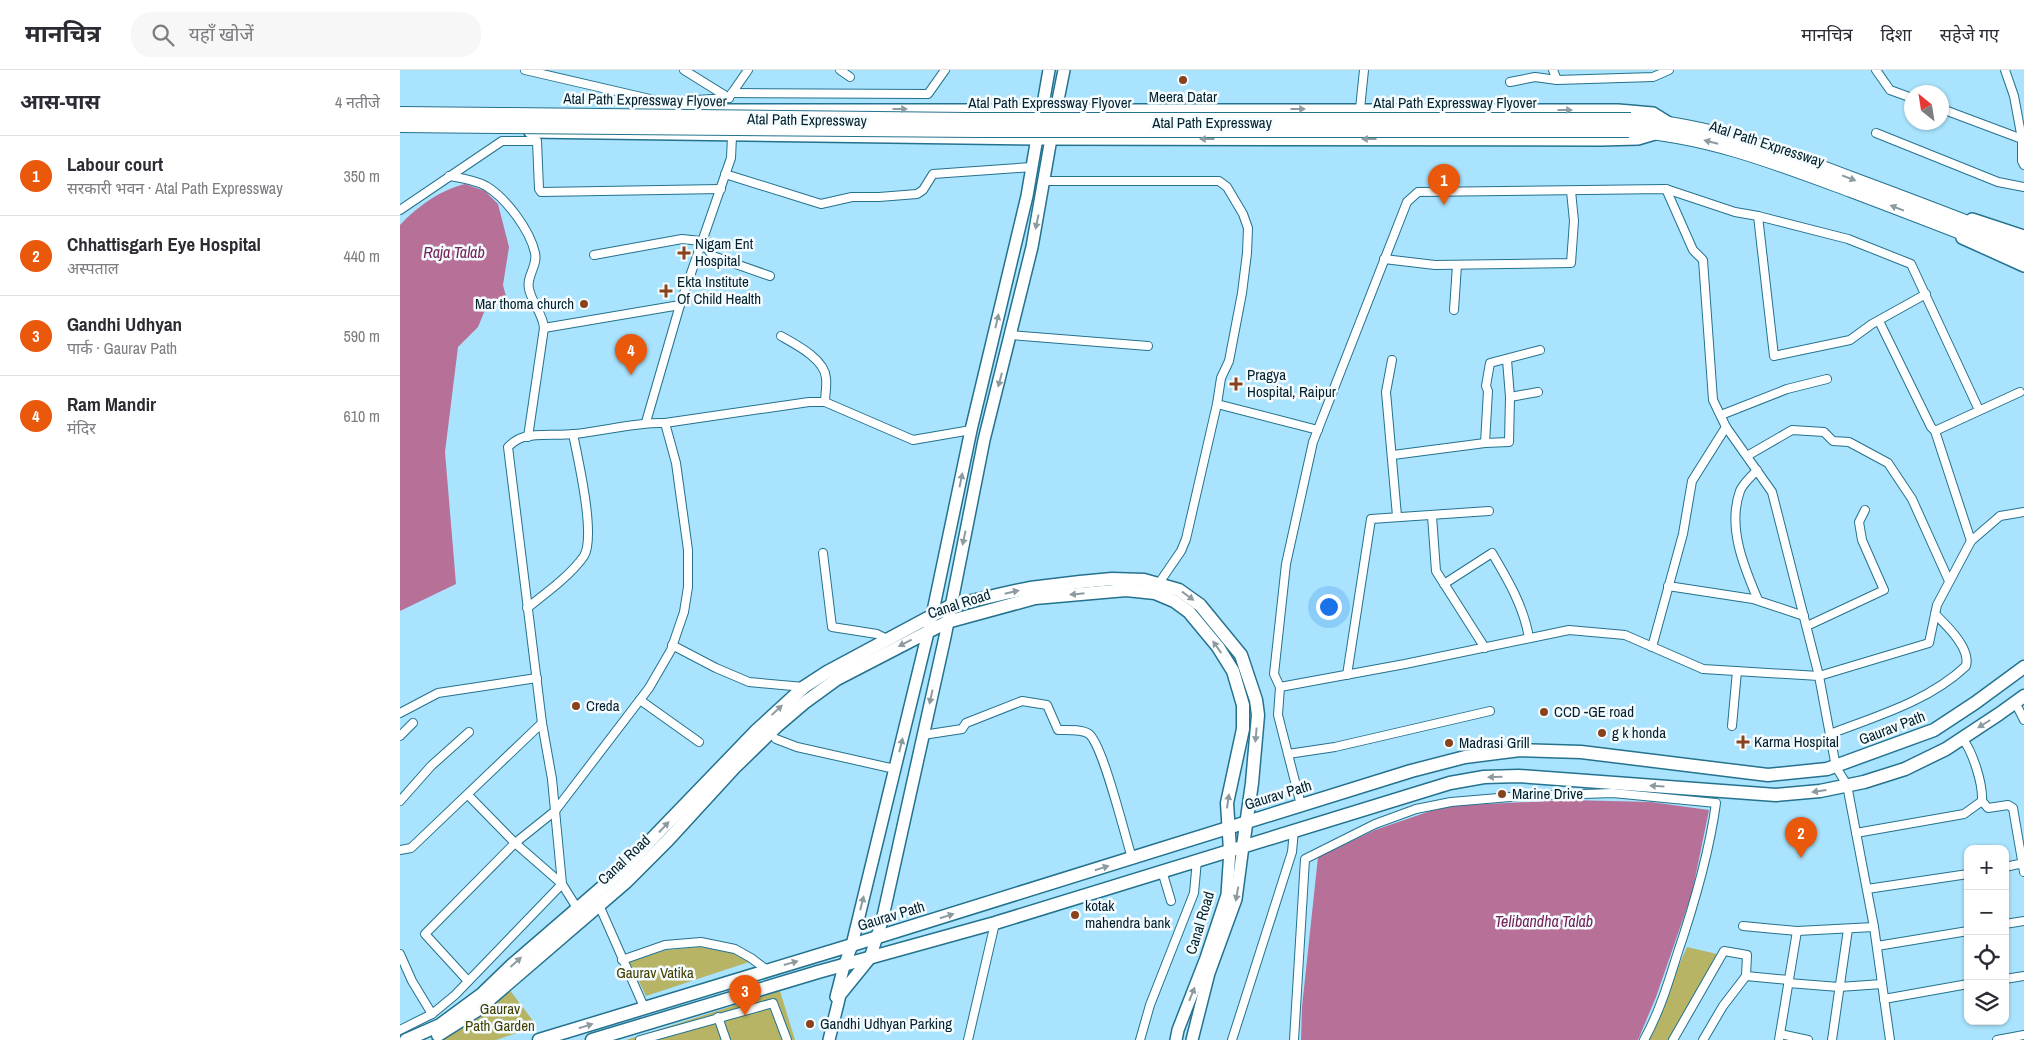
<!DOCTYPE html>
<html lang="hi">
<head>
<meta charset="utf-8">
<style>
	body { margin:0; font-family:"Archivo Narrow","Noto Sans Devanagari",sans-serif; background:#f7f7f7; color:#2b2b33 }
	.controls { position:absolute; right:15px; bottom:15px; display:grid; overflow:hidden; border-radius:10px; box-shadow:0 1px 4px #0004 }
	.controls button { width:45px; height:45px; display:grid; place-items:center; padding:0; border:0; border-bottom:1px solid #e1e1e2; background:#fff; color:#2b2b33; font:25px sans-serif }
	.compass { position:absolute; left:1504px; top:15px; width:45px; height:45px; border-radius:50%; background:#fff; box-shadow:0 1px 4px #0004; rotate:330deg }
	.you { position:absolute; left:928px; top:536px; width:18px; height:18px; margin:-12px; border:4px solid #fff; border-radius:50%; background:#1a73e8; box-shadow:0 0 0 8px #1a73e833 }
	.badge { display:grid; place-items:center; width:32px; height:32px; border-radius:50%; background:#ea580c; color:#fff; font-size:16px; font-weight:700 }
	.pin { position:absolute; translate:-50% -41px; filter:drop-shadow(0 1px 2px #0008) }
	.pin::after { content:''; position:absolute; top:26px; width:18px; height:15px; background:inherit; clip-path:polygon(0 0,100% 0,50% 100%) }
	.list { margin:0; padding:0; list-style:none }
	h2 { display:flex; justify-content:space-between; align-items:center; height:65px; margin:0; padding:0 20px; font-size:21px }
	h2 small { font-size:16px; font-weight:400; color:#7c7c81 }
	.list li { display:grid; grid-template-columns:32px 1fr auto; gap:15px; align-items:center; box-sizing:border-box; height:80px; padding:0 20px; border-top:1px solid #e1e1e2 }
	.list b { display:block; font-size:19px; white-space:nowrap }
	.list p { margin:0; font-size:16px; white-space:nowrap; color:#7c7c81 }
	.list em { font-size:16px; font-style:normal; color:#7c7c81 }
	.icon { flex:none; width:28px; height:28px; fill:none; stroke:currentColor; stroke-width:2; stroke-linecap:round; stroke-linejoin:round }
	.map { position:relative; flex:none; width:1624px; height:970px; overflow:hidden }
	header { display:flex; align-items:center; gap:30px; box-sizing:border-box; height:70px; padding:0 25px; background:#fff; border-bottom:1px solid #e1e1e2 }
	header strong { font-size:24px }
	nav { display:flex; gap:28px; margin-inline-start:auto; font-size:18px }
	.search { width:350px; height:45px; background:#f7f7f7; display:flex; align-items:center; gap:12px; box-sizing:border-box; padding:0 18px; border-radius:20px; color:#7c7c81; font-size:19px }
	main { display:flex }
	aside { flex:1; background:#fff }
	.map>svg:first-child { display:block }
	.green { fill:#b7b466 }
	.water { fill:#b77198 }
	.lines { fill:none; stroke-linecap:round; stroke-linejoin:round }
	.street-casing { stroke:#24728e; stroke-width:10 }
	.secondary-casing { stroke:#24728e; stroke-width:14 }
	.primary-casing { stroke:#24728e; stroke-width:15 }
	.highway-casing { stroke:#24728e; stroke-width:16 }
	.street { stroke:#fff; stroke-width:8 }
	.secondary { stroke:#fff; stroke-width:11 }
	.primary { stroke:#fff; stroke-width:12 }
	.highway { stroke:#fff; stroke-width:14 }
	.highway-bridge-casing { stroke:#24728e; stroke-width:16; stroke-linecap:butt }
	.highway-bridge { stroke:#fff; stroke-width:14 }
	.oneway { fill:#8d9ba0 }
	.poi-dot { fill:#88421c; stroke:#f5fcff; stroke-width:2 }
	.labels { text-anchor:middle; stroke-width:5; stroke-linejoin:round; paint-order:stroke }
	.poi-label { font-size:15px; fill:#01202c; stroke:#f5fcff; text-anchor:start }
	.street-label { font-size:15px; fill:#01202c; stroke:#f5fcff }
	.park-label { font-size:15px; fill:#423f00; stroke:#f5fcff }
	.water-label { font-size:16px; font-style:italic; fill:#752155; stroke:#f5fcff }
</style>
</head>
<body>
<header>
<strong>मानचित्र</strong>
<div class="search"><svg class="icon" aria-label="search" viewBox="0 0 24 24"><circle cx="10" cy="10" r="6"/><path d="M15 15l6 6"/></svg>यहाँ खोजें</div>
<nav><a>मानचित्र</a><a>दिशा</a><a>सहेजे गए</a></nav>
</header>
<main>
<aside>
<h2>आस-पास<small>4 नतीजे</small></h2>
<ul class="list">
<li><span class="badge">1</span><div><b>Labour court</b><p>सरकारी भवन · Atal Path Expressway</p></div><em>350 m</em></li>
<li><span class="badge">2</span><div><b>Chhattisgarh Eye Hospital</b><p>अस्पताल</p></div><em>440 m</em></li>
<li><span class="badge">3</span><div><b>Gandhi Udhyan</b><p>पार्क · Gaurav Path</p></div><em>590 m</em></li>
<li><span class="badge">4</span><div><b>Ram Mandir</b><p>मंदिर</p></div><em>610 m</em></li>
</ul>
</aside>
<div class="map">
<svg width="1624" height="970" viewBox="0 0 1624 970">
	<rect width="100%" height="100%" fill="#a9e3fd"/>
	<g class="green">
		<polygon points="300,877 332,883 349,892 246,926 229,891 267,880"/>
		<polygon points="1287,877 1317,884 1288,943 1271,970 1246,970"/>
		<polygon points="109,919 137,956 96,970 30,970"/>
		<polygon points="380,921 395,970 226,970"/>
	</g>
	<g class="water">
		<path d="M 65,114 L 85,121 L 98,134 L 109,177 L 103,215 L 107,230 L 85,240 L 78,257 L 58,277 L 45,382 L 56,514 L 0,541 L 0,155 C 17,137 40,120 65,114 Z"/>
		<polygon points="1168,730 1251,732 1309,740 1292,823 1256,927 1238,970 901,970 902,937 918,787 975,760 1045,736"/>
	</g>
	<g class="lines">
		<g class="street-casing">
			<g id="street">
				<polyline points="125,0 263,32 329,28"/>
				<polyline points="284,0 329,28"/>
				<polyline points="440,0 450,7"/>
				<polyline points="1153,0 1157,10 1253,7 1269,0"/>
				<polyline points="1476,0 1490,20 1512,28"/>
				<polyline points="1605,0 1614,26 1622,69"/>
				<polyline points="1110,12 1135,7 1157,10"/>
				<polyline points="332,23 528,24 545,0"/>
				<polyline points="330,26 348,0"/>
				<polyline points="960,39 964,0"/>
				<polyline points="1542,39 1622,69 1622,91 1624,95"/>
				<polyline points="1476,63 1598,112 1624,117"/>
				<polyline points="325,104 421,134 452,127 479,127 517,124 523,120 533,104 632,97"/>
				<path d="M 49,106 C 61,108 75,110 86,116 C 106,128 130,160 135,183 C 138,196 126,206 129,219 C 132,233 143,244 144,258 L 128,367"/>
				<polyline points="644,111 819,111 827,117 843,144 848,158 847,183 842,223 829,291 821,308 817,334 786,469 781,481 757,516"/>
				<polyline points="1266,119 1293,180 1303,190 1313,330 1326,357 1372,422 1419,606 1436,697 1447,715 1474,857 1490,970"/>
				<polyline points="0,140 102,71 137,71 139,119 141,122 321,119"/>
				<polyline points="1358,146 1374,286 1450,270 1472,254 1526,224"/>
				<polyline points="194,185 282,169 301,171 313,186 370,206"/>
				<polyline points="984,189 1035,195 1171,193 1174,151 1171,121"/>
				<polyline points="1054,240 1057,195"/>
				<polyline points="1479,251 1531,357 1535,361 1571,471"/>
				<polyline points="144,258 280,235"/>
				<polyline points="611,265 748,276"/>
				<path d="M 381,266 C 395,274 425,289 426,308 C 427,316 425,325 425,332"/>
				<polyline points="992,290 986,322 997,446"/>
				<polyline points="1110,327 1138,322"/>
				<polyline points="817,334 918,360"/>
				<polyline points="1321,345 1387,319 1427,309"/>
				<polyline points="246,352 280,235 331,88 332,66"/>
				<polyline points="1535,361 1620,322"/>
				<polyline points="1085,373 1088,321 1086,316 1090,293 1140,280"/>
				<polyline points="993,385 1085,373 1109,372 1110,327 1107,290"/>
				<polyline points="1347,386 1392,360 1424,362 1433,371 1449,372 1488,393 1512,429 1549,511"/>
				<path d="M 1357,400 C 1352,406 1343,413 1340,421 C 1327,457 1344,497 1358,530"/>
				<polyline points="1032,446 1036,501 1085,578"/>
				<polyline points="423,483 432,557 477,564 487,569"/>
				<path d="M 1044,514 L 1092,483 C 1108,510 1124,537 1129,568"/>
				<polyline points="1268,516 1353,529 1404,546"/>
				<path d="M 127,538 C 145,524 171,505 184,486 C 196,466 178,389 173,364"/>
				<polyline points="1407,556 1484,520 1462,470 1459,452 1465,440"/>
				<polyline points="272,575 316,598 349,612 404,617"/>
				<polyline points="1252,577 1283,464 1292,411 1326,357"/>
				<polyline points="947,605 971,449 1089,441"/>
				<polyline points="880,617 874,604 886,494 913,372 1007,132 1018,122 1266,119 1335,142 1358,146 1448,169 1511,194 1579,340"/>
				<polyline points="240,630 299,672"/>
				<polyline points="1615,632 1624,650"/>
				<polyline points="0,643 38,623 137,608"/>
				<polyline points="1332,656 1337,601"/>
				<path d="M 1430,664 C 1477,646 1529,631 1566,596 C 1571,578 1546,555 1535,544"/>
				<path d="M 523,665 L 562,659 L 566,653 L 622,631 L 647,635 L 658,660 C 667,660 682,659 689,664 C 703,675 725,766 732,788"/>
				<polyline points="0,666 13,653"/>
				<path d="M 1562,668 C 1573,682 1583,714 1582,731"/>
				<polyline points="376,669 397,677 495,699"/>
				<polyline points="888,684 935,677 1090,641"/>
				<polyline points="0,731 31,696 69,662"/>
				<polyline points="901,735 878,645 880,617 1005,594 1169,560 1225,565 1303,599 1419,606 1529,573 1537,535 1571,471 1600,446 1624,442"/>
				<polyline points="1456,763 1564,744 1582,731 1588,738 1608,735 1613,738 1624,802"/>
				<polyline points="0,780 11,778 142,653"/>
				<polyline points="1605,797 1624,793"/>
				<polyline points="762,801 771,831"/>
				<polyline points="1467,819 1568,804"/>
				<polyline points="195,836 199,835 244,937"/>
				<path d="M 181,837 L 177,838 L 162,814 L 152,709 L 142,653 L 108,377 C 113,372 117,369 124,367 C 140,363 158,366 174,364 C 205,361 235,352 265,353 L 409,332 L 425,332 L 513,370 L 571,360"/>
				<polyline points="1605,854 1624,851"/>
				<polyline points="1343,856 1397,861 1474,857"/>
				<polyline points="1477,876 1568,861"/>
				<polyline points="0,884 12,911 32,944"/>
				<polyline points="222,890 265,875 301,872 335,879 351,888 367,900"/>
				<polyline points="1605,909 1624,906"/>
				<polyline points="68,911 25,864 115,773 155,741 249,618 271,580 284,542 288,517 288,480 276,393 265,353"/>
				<polyline points="1388,913 1439,917 1482,914"/>
				<polyline points="1484,929 1568,914"/>
				<polyline points="318,947 326,970"/>
				<polyline points="0,960 32,944 55,925 162,814 115,773 68,725"/>
				<polyline points="1380,964 1408,970"/>
				<polyline points="240,970 373,933 387,970"/>
				<polyline points="568,970 595,853"/>
				<polyline points="740,970 750,935 794,823 797,790"/>
				<polyline points="832,970 892,782 894,760"/>
				<path d="M 894,970 L 905,789 L 975,754 L 1016,739 L 1051,732 L 1122,726 L 1213,723 L 1316,733 C 1309,785 1294,835 1277,885 C 1268,914 1259,943 1244,970"/>
				<polyline points="1273,970 1324,881 1347,885 1346,906"/>
				<polyline points="1303,970 1323,936 1346,906 1389,910"/>
				<polyline points="1379,970 1397,861"/>
				<polyline points="1432,970 1448,859"/>
				<polyline points="1597,970 1624,965"/>
			</g>
		</g>
		<g class="secondary-casing">
			<g id="secondary">
				<polyline points="239,40 1218,40 1253,43 1269,53"/>
				<polyline points="655,45 664,0"/>
				<polyline points="641,46 649,0"/>
				<polyline points="130,62 637,69 1200,70 1238,69 1255,64"/>
				<polyline points="1572,149 1624,166"/>
				<polyline points="1562,168 1624,196"/>
				<polyline points="436,927 444,896 452,875 532,546 571,360 627,126 638,62"/>
				<polyline points="429,970 440,925 470,888 482,851 545,567 584,370 632,177 652,63"/>
				<polyline points="776,970 778,960 806,888 827,825 830,780"/>
				<polyline points="792,970 809,903 836,829 843,776"/>
			</g>
		</g>
		<g class="primary-casing">
			<g id="primary">
				<polyline points="38,965 76,941 226,812 268,770 334,698 377,656 404,633 437,609 547,552 635,528 726,520 755,523 774,531 789,542 818,577 833,601 843,635 843,659 827,733 830,780"/>
				<polyline points="6,970 40,955 82,924 112,895 221,801 356,661 404,617 427,602 550,536 606,523 630,518 680,512 712,509 744,510 779,520 800,535 841,585 856,630 858,645 852,713 843,776"/>
				<polyline points="139,970 452,875 1011,701 1065,687 1120,680 1181,682 1368,705 1427,699 1534,660 1575,633 1624,597"/>
				<polyline points="192,970 418,902 595,853 1050,713 1084,707 1119,706 1376,725 1420,721 1464,712 1505,699 1546,679 1599,644 1624,626"/>
			</g>
		</g>
		<g class="highway-casing">
			<g id="highway">
				<polyline points="0,44 99,45"/>
				<path d="M 1231,50 C 1310,55 1381,82 1454,110 C 1511,131 1568,153 1624,175"/>
				<polyline points="0,55 99,56"/>
				<path d="M 1229,60 C 1307,65 1378,93 1451,120 C 1509,142 1567,164 1624,187"/>
			</g>
		</g>
		<use href="#street" class="street"/>
		<use href="#secondary" class="secondary"/>
		<use href="#primary" class="primary"/>
		<use href="#highway" class="highway"/>
		<g class="highway-bridge-casing">
			<g id="highway-bridge">
				<polyline points="99,45 568,50 1231,50"/>
				<polyline points="99,56 578,60 1229,60"/>
			</g>
		</g>
		<use href="#highway-bridge" class="highway-bridge"/>
	</g>
	<defs><path id="oneway-solid" d="M-6-.8H1V-3.2L6.5 0L1 3.2V.8H-6Z" transform="scale(1.25)"/></defs>
	<g class="oneway">
		<use href="#oneway-solid" transform="translate(500 39)"/>
		<use href="#oneway-solid" transform="translate(898 39)"/>
		<use href="#oneway-solid" transform="translate(1165 40)"/>
		<use href="#oneway-solid" transform="translate(807 69) rotate(-180)"/>
		<use href="#oneway-solid" transform="translate(969 69) rotate(-180)"/>
		<use href="#oneway-solid" transform="translate(1311 72) rotate(-166)"/>
		<use href="#oneway-solid" transform="translate(1449 108) rotate(21)"/>
		<use href="#oneway-solid" transform="translate(1497 138) rotate(-159)"/>
		<use href="#oneway-solid" transform="translate(637 152) rotate(102)"/>
		<use href="#oneway-solid" transform="translate(597 251) rotate(-77)"/>
		<use href="#oneway-solid" transform="translate(600 310) rotate(105)"/>
		<use href="#oneway-solid" transform="translate(561 410) rotate(-78)"/>
		<use href="#oneway-solid" transform="translate(564 468) rotate(102)"/>
		<use href="#oneway-solid" transform="translate(612 522) rotate(-13)"/>
		<use href="#oneway-solid" transform="translate(677 524) rotate(174)"/>
		<use href="#oneway-solid" transform="translate(788 526) rotate(36)"/>
		<use href="#oneway-solid" transform="translate(505 573) rotate(153)"/>
		<use href="#oneway-solid" transform="translate(817 577) rotate(-125)"/>
		<use href="#oneway-solid" transform="translate(531 627) rotate(102)"/>
		<use href="#oneway-solid" transform="translate(377 640) rotate(-43)"/>
		<use href="#oneway-solid" transform="translate(1584 654) rotate(148)"/>
		<use href="#oneway-solid" transform="translate(856 665) rotate(95)"/>
		<use href="#oneway-solid" transform="translate(501 675) rotate(-76)"/>
		<use href="#oneway-solid" transform="translate(1095 707) rotate(179)"/>
		<use href="#oneway-solid" transform="translate(1257 716) rotate(-176)"/>
		<use href="#oneway-solid" transform="translate(1419 721) rotate(172)"/>
		<use href="#oneway-solid" transform="translate(828 731) rotate(-82)"/>
		<use href="#oneway-solid" transform="translate(264 757) rotate(-47)"/>
		<use href="#oneway-solid" transform="translate(702 798) rotate(-17)"/>
		<use href="#oneway-solid" transform="translate(837 824) rotate(100)"/>
		<use href="#oneway-solid" transform="translate(462 833) rotate(-76)"/>
		<use href="#oneway-solid" transform="translate(547 846) rotate(-17)"/>
		<use href="#oneway-solid" transform="translate(116 892) rotate(-42)"/>
		<use href="#oneway-solid" transform="translate(391 893) rotate(-16)"/>
		<use href="#oneway-solid" transform="translate(792 924) rotate(-68)"/>
		<use href="#oneway-solid" transform="translate(186 956) rotate(-17)"/>
	</g>
	<g class="poi-dot">
		<circle cx="783" cy="10" r="5"/>
		<path d="M281.5 175.5h5v5h5v5h-5v5h-5v-5h-5v-5h5z"/>
		<path d="M263.5 213.5h5v5h5v5h-5v5h-5v-5h-5v-5h5z"/>
		<circle cx="184" cy="234" r="5"/>
		<path d="M833.5 306.5h5v5h5v5h-5v5h-5v-5h-5v-5h5z"/>
		<circle cx="176" cy="636" r="5"/>
		<circle cx="1144" cy="642" r="5"/>
		<circle cx="1202" cy="663" r="5"/>
		<path d="M1340.5 664.5h5v5h5v5h-5v5h-5v-5h-5v-5h5z"/>
		<circle cx="1049" cy="673" r="5"/>
		<circle cx="1102" cy="724" r="5"/>
		<circle cx="675" cy="845" r="5"/>
		<circle cx="410" cy="954" r="5"/>
	</g>
	<g class="labels">
		<g class="poi-label">
			<text x="783" y="32" text-anchor="middle">Meera Datar</text>
			<text x="295" y="179">Nigam Ent<tspan x="295" dy="17">Hospital</tspan></text>
			<text x="277" y="217">Ekta Institute<tspan x="277" dy="17">Of Child Health</tspan></text>
			<text x="174" y="239" text-anchor="end">Mar thoma church</text>
			<text x="847" y="310">Pragya<tspan x="847" dy="17">Hospital, Raipur</tspan></text>
			<text x="186" y="641">Creda</text>
			<text x="1154" y="647">CCD -GE road</text>
			<text x="1212" y="668">g k honda</text>
			<text x="1354" y="677">Karma Hospital</text>
			<text x="1059" y="678">Madrasi Grill</text>
			<text x="1112" y="729">Marine Drive</text>
			<text x="685" y="841">kotak<tspan x="685" dy="17">mahendra bank</tspan></text>
			<text x="420" y="959">Gandhi Udhyan Parking</text>
		</g>
		<g class="street-label">
			<text transform="translate(245 30) rotate(1)" y="5">Atal Path Expressway Flyover</text>
			<text x="650" y="38">Atal Path Expressway Flyover</text>
			<text x="1055" y="38">Atal Path Expressway Flyover</text>
			<text transform="translate(407 50) rotate(1)" y="5">Atal Path Expressway</text>
			<text x="812" y="58">Atal Path Expressway</text>
			<text transform="translate(1367 74) rotate(18)" y="5">Atal Path Expressway</text>
			<text transform="translate(559 534) rotate(-18)" y="5">Canal Road</text>
			<text transform="translate(1492 658) rotate(-21)" y="5">Gaurav Path</text>
			<text transform="translate(878 725) rotate(-17)" y="5">Gaurav Path</text>
			<text transform="translate(224 790) rotate(-43)" y="5">Canal Road</text>
			<text transform="translate(491 846) rotate(-17)" y="5">Gaurav Path</text>
			<text transform="translate(800 853) rotate(-73)" y="5">Canal Road</text>
		</g>
		<g class="park-label">
			<text x="255" y="908">Gaurav Vatika</text>
			<text x="100" y="944">Gaurav<tspan x="100" dy="17">Path Garden</tspan></text>
		</g>
		<g class="water-label">
			<text x="54" y="188">Raja Talab</text>
			<text x="1144" y="857">Telibandha Talab</text>
		</g>
	</g>
</svg>
<div class="controls">
<button>+</button>
<button>−</button>
<button><svg class="icon" aria-label="locate" viewBox="0 0 24 24"><circle cx="12" cy="12" r="6"/><path d="M12 2v4M12 18v4M2 12h4M18 12h4"/></svg></button>
<button><svg class="icon" aria-label="layers" viewBox="0 0 24 24"><path d="M12 4l9 5-9 5-9-5zM3 14l9 5 9-5"/></svg></button>
</div>
<svg class="compass" viewBox="-18 -18 36 36"><path d="M0-13l5 13h-10z" fill="#e53935"/><path d="M0 13l5-13h-10z" fill="#7c7c81"/></svg>
<div class="you"></div>
<div class="pin badge" style="left:1044px;top:135px">1</div>
<div class="pin badge" style="left:1401px;top:788px">2</div>
<div class="pin badge" style="left:345px;top:946px">3</div>
<div class="pin badge" style="left:231px;top:305px">4</div>
</div>
</main>
</body>
</html>
